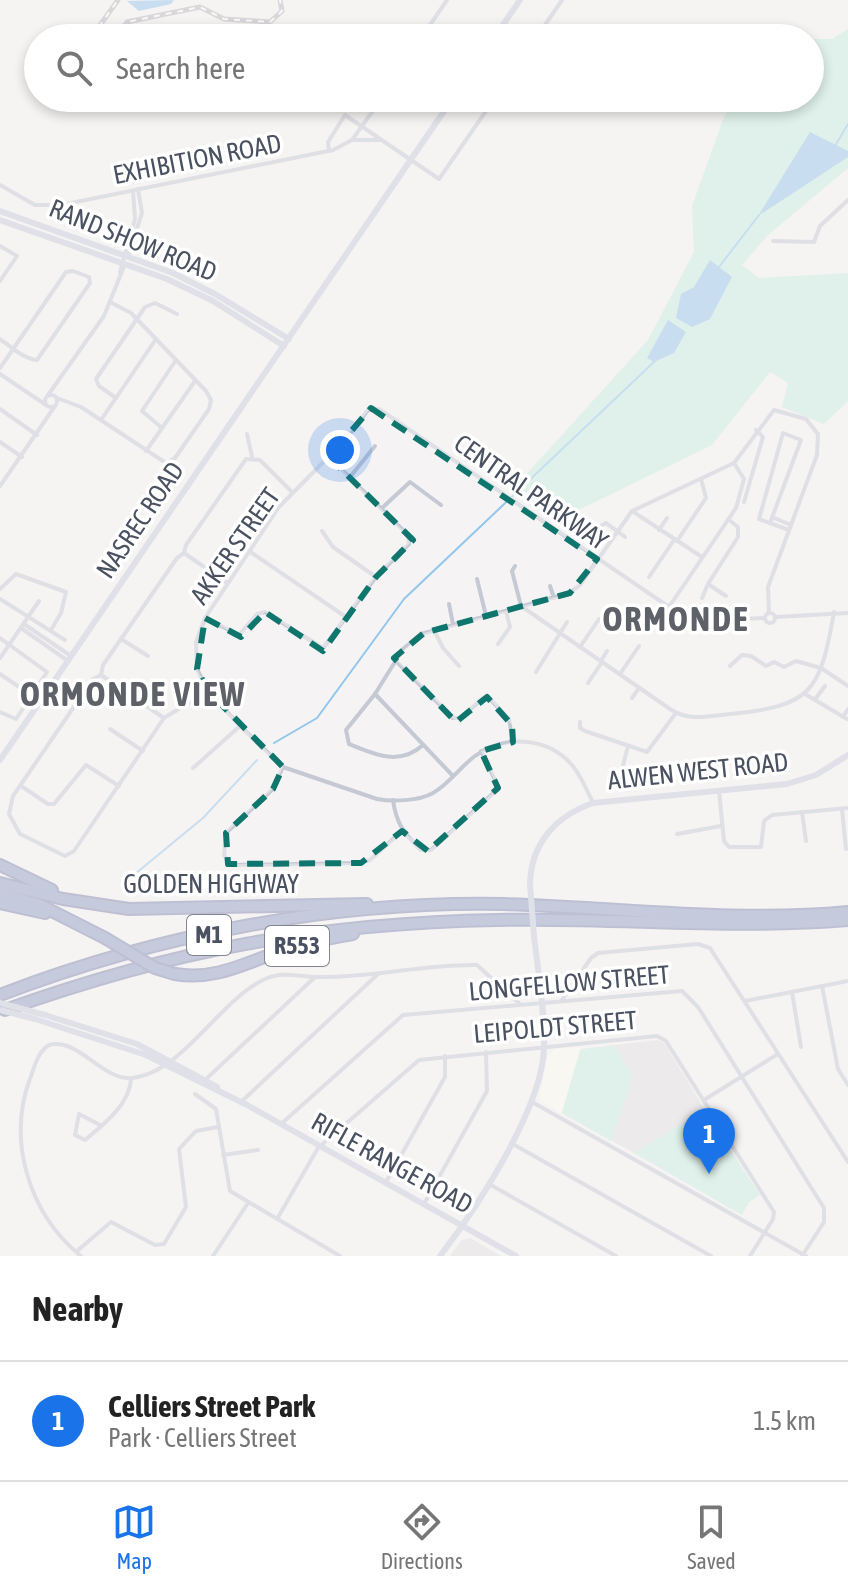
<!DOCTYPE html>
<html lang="en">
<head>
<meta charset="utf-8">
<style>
	body { margin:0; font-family:"Asap Condensed",sans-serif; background:#f6f6f6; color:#222 }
	.you { position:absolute; left:340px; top:450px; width:28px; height:28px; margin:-20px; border:6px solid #fff; border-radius:50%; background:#1a73e8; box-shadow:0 0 0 12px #1a73e833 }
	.badge { display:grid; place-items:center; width:52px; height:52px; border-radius:50%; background:#1a73e8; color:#fff; font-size:26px; font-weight:700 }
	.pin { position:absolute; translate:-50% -66px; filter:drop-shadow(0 2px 4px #0008) }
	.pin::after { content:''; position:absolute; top:42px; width:28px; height:24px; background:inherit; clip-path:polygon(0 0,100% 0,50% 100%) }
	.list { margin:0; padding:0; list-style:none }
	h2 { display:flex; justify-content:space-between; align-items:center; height:104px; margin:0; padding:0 32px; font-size:34px }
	h2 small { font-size:26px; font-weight:400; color:#767676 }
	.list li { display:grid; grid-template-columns:52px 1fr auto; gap:24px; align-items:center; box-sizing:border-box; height:120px; padding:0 32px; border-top:2px solid #e0e0e0 }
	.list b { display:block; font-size:30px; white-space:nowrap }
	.list p { margin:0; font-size:26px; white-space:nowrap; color:#767676 }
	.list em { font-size:26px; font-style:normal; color:#767676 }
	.icon { flex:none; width:44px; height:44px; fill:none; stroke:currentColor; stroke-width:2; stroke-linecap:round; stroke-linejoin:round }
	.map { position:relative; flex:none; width:848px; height:1256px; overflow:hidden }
	.search { position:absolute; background:#fff; box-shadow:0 4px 12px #0003; left:24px; right:24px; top:24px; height:88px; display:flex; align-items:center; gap:20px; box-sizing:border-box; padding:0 28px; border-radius:44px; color:#767676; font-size:30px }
	.sheet { height:224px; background:#fff }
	nav { display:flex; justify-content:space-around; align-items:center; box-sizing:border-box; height:112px; border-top:2px solid #e0e0e0; background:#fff; font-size:22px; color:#767676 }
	nav a { display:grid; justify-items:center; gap:4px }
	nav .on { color:#1a73e8 }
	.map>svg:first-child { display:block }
	.commercial { fill:#fdfcef }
	.education { fill:#e3e1e2 }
	.green { fill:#c3f0df }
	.water { fill:#91c6ed }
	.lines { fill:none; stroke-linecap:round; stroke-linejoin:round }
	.stream { stroke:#91c6ed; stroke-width:2 }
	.highway-casing { stroke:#7784ac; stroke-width:14 }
	.street { stroke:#c4c9d4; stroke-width:4 }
	.secondary { stroke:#c6ccdb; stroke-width:6 }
	.highway { stroke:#8b9ac0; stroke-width:10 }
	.rail-casing { stroke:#b5b6bd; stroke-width:5 }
	.rail { stroke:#fff; stroke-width:2; stroke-dasharray:6; stroke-linecap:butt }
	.highway-bridge-casing { stroke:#7784ac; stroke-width:14; stroke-linecap:butt }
	.secondary-bridge { stroke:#c6ccdb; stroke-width:6 }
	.highway-bridge { stroke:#8b9ac0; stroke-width:10 }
	.marked { fill:none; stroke:#0f766e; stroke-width:6; stroke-dasharray:16 10; stroke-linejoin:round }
	.labels { text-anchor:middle; stroke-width:7; stroke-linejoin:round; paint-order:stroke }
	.shield { fill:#fff; stroke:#808590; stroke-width:2 }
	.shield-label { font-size:24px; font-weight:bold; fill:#4a5161 }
	.street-label { font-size:26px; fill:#4a5161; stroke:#fff }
	.district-label { font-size:34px; font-weight:bold; letter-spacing:2px; fill:#5f6168; stroke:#fff }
</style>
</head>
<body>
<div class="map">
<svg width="848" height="1256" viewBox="0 0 848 1256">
	<rect width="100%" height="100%" fill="#f5f3f3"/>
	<polygon class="commercial" points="580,1047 581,1049 562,1113 539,1100 548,1056 555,1049"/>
	<g class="education">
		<polygon points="658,1040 665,1044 711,1120 694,1132 686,1121 634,1153 562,1113 581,1049"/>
		<polygon points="470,1238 501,1256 450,1256 462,1240"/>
	</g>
	<g class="green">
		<polygon points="848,29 848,168 768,235 742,265 759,278 848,273 848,401 824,424 782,407 788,383 770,372 712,445 558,520 513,489 648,340 694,252 692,206 724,117 735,98 810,98 810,39 832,39"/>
		<polygon points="614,1045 633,1077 611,1141 562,1113 580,1050"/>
		<polygon points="711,1120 760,1195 749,1202 742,1215 634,1153 686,1121 694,1132"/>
	</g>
	<g class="water">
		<polygon points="174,0 171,4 139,11 127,1"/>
		<polygon points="810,132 848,151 848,157 758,216"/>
		<polygon points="710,260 732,277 710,319 692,327 676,318 681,294 694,287"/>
		<polygon points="668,320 686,332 674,353 654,362 647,358"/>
	</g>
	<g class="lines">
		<g class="stream">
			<polyline points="835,146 848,124"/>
			<polyline points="719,267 759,215"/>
			<polyline points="274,743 317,718 404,599 655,361"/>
			<polyline points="135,874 203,818 257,760"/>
		</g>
		<g class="highway-casing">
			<g id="highway">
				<polyline points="0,865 52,890"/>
				<polyline points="0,883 63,899 129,909 367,904"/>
				<polyline points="0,893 38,904 105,938"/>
				<polyline points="0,903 45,913"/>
				<path d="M 175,974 C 220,982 255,957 297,946 C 315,941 334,937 353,934"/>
				<path d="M 0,995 C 158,934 334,901 503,904 C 618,907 733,923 848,912"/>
				<path d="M 5,1010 C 173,950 319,923 497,920 C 614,917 731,930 848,920"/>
			</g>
		</g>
		<g class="street">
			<polyline points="421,38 447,0"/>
			<polyline points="536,38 562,0"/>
			<polyline points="353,140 380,140"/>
			<polyline points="329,151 328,142 345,115 439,179 495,98"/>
			<polyline points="0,185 35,205 61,205 333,150 352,140 382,98"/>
			<polyline points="773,241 814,242 820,226 848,200"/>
			<polyline points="0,246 17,256 0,281"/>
			<polyline points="128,256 142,213 138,189"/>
			<polyline points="120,272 135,219 133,191"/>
			<path d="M 0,339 C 11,347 24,359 37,360 L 90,283 L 89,277 L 73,271 L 66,272 L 0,368"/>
			<polyline points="0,374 46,405"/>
			<circle cx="51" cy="401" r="6"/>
			<polyline points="48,395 104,316 125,264"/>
			<polyline points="57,398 81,407 166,463 175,458 209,409 211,400 206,391 131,313 110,302"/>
			<polyline points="116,398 99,386 96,379 145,307 155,303 177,314"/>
			<polyline points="0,409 37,435"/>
			<polyline points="101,420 156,339"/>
			<polyline points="162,428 142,411 176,360"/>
			<polyline points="247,434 252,457"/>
			<polyline points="0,442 22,457"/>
			<polyline points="146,451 195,381"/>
			<polyline points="734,463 774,410 806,419 818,434 817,455 768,587 769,613"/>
			<polyline points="350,477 375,446"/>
			<polyline points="0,486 55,406"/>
			<polyline points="744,502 763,437 756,430"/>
			<polyline points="381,509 410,482 441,505"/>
			<polyline points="632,511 702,557"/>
			<polyline points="772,517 791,525"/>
			<polyline points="770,523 801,440 783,433 759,519 789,530"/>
			<polyline points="659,530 667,518"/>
			<polyline points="322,531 333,547 376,577"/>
			<polyline points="591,531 606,523 625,537"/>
			<polyline points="677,541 706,498 701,479"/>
			<polyline points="249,551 346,617"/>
			<polyline points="184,553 186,545 246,459 260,460 292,492"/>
			<polyline points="184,553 226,582"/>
			<path d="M 515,566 L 512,571 L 521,606 L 670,709 C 689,722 709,716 730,714 C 812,706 820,692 834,612"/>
			<polyline points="649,577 674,540"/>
			<polyline points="477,579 486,616"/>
			<polyline points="550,586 554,598"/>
			<polyline points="0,589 16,574 66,592 61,613 51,630"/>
			<polyline points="726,596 708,584 738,537 738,527 728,519"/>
			<polyline points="702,598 708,584"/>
			<polyline points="0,599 65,640"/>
			<polyline points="449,604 453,624"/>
			<polyline points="669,607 736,508 744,479 734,463"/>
			<circle cx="770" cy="618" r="5"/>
			<polyline points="775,617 848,613"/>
			<polyline points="205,618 239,635 257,614 265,612 323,648 376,577 409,544 408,535 329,457"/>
			<polyline points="24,624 71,656"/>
			<polyline points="21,628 68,661"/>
			<polyline points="434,630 443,648 459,666"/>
			<polyline points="0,638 47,672 16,719 0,712"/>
			<polyline points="121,639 148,656"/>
			<polyline points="498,644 510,627 506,611"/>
			<polyline points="580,647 599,619"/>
			<polyline points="0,658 39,601"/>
			<polyline points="395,660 453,718 460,718 483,698 489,698 509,719 513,742"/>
			<polyline points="601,661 607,651"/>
			<polyline points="730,666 742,655 751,656 766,666 774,662 784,667 796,661 821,668 848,686"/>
			<polyline points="536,672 567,622"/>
			<polyline points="0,674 31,695"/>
			<polyline points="620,674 639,646"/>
			<polyline points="101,675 93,679 13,796 9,814 20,834 65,856 74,851 164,718 208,691"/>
			<polyline points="101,675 103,665 177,558 184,553"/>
			<polyline points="101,675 164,718"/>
			<polyline points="588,683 602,662"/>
			<polyline points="375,694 403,649 421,634 570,593 580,585 632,511 734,463"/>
			<path d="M 375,694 L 346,730 L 349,744 C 375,755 400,766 423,745"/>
			<polyline points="375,694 453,776"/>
			<polyline points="805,694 847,719"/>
			<polyline points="632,698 639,688"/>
			<polyline points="816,698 825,686"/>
			<polyline points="843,717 848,709"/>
			<polyline points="580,722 580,728 585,731 647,752 676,713"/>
			<polyline points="110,729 143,751"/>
			<polyline points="283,767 273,789 226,833 224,855 230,865 361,863 370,860 402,831"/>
			<polyline points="193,768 240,726"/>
			<polyline points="620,773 641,778"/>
			<polyline points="620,777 628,746"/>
			<polyline points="21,786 48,804 54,804 86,765 119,786"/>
			<polyline points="719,791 724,841 729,847 761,847 764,821 772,815 848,808"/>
			<path d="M 393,800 C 396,823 404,834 421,850 L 431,850 L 499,788 L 481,751"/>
			<path d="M 593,803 C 587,790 581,776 572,765 C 548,737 504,734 475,756 C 460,767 449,784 433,793 C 419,801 392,802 377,799 L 283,767 L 240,726 L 208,691 L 197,669 L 196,642 L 205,618 L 279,507 L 346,439 L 368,410 L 379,409 L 669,607 L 712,620 L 765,618"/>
			<polyline points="842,809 846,849"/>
			<polyline points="802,812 806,841"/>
			<polyline points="677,834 721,826"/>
			<polyline points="822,986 838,1069 848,1085"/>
			<polyline points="792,992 801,1047"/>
			<polyline points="562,1000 591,958 598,953 698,944 710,948 848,1162"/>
			<polyline points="745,1001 848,981"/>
			<polyline points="205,1080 314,978"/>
			<polyline points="195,1094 216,1109 230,1191 340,1256"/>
			<polyline points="704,1100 778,1054"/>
			<polyline points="242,1101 378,974"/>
			<polyline points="532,1102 806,1256"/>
			<polyline points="281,1124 403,1015 682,991 698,1007 824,1208 824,1222 802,1256"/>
			<path d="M 100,1125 L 79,1114 L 75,1135 L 85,1140 C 104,1124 130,1104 131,1079"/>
			<polyline points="511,1143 711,1256"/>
			<polyline points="223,1155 258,1150"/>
			<polyline points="386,1182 445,1077 445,1056"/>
			<polyline points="489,1184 616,1256"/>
			<polyline points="424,1204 487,1091 486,1052"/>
			<polyline points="277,1219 318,1148 419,1060 657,1036 666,1041 774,1212 773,1219 750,1256"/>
			<polyline points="77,1251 111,1222 155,1245 164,1244 186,1207 179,1149 196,1131 218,1127"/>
			<path d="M 81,1256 C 29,1214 6,1140 31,1076 C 35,1065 38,1052 49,1045 C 78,1037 103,1081 132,1078 C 182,1073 219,1001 263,980 C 283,970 298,977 318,977 C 371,978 424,964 477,965 L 520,1004"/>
			<polyline points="213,1256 248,1203"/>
		</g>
		<g class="secondary">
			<polyline points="494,38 520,0"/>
			<polyline points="0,211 173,273 215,294 289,339"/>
			<polyline points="0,220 167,279 213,301 284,346"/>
			<polyline points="0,760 453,98"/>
			<path d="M 530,884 C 531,843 556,816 593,803 L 787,784 L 816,775 L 848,755"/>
			<polyline points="45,1015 137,1044 217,1087"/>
			<polyline points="35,1019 146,1055 247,1105 516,1256"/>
			<path d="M 440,1256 C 477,1208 543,1107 544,1047 C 545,1011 538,972 534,936"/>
		</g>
		<use href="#highway" class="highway"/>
		<g class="rail-casing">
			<g id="rail">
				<polyline points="69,38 74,33 93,35 118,0"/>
				<polyline points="114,38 127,22 200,7 224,19 270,22 282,11 280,0"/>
			</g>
		</g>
		<use href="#rail" class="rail"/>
		<g class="highway-bridge-casing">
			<polyline id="highway-bridge" points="105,938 155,968 175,974"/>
		</g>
		<g class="secondary-bridge">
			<polyline points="530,884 534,936"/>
			<polyline points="0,1003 45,1015"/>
			<polyline points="0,1010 35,1019"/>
		</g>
		<use href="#highway-bridge" class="highway-bridge"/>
	</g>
	<path d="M0 0H848V1256H0ZM 371,408 L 597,559 L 570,593 L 424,633 L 394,658 L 456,722 L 487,697 L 512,725 L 513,742 L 481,751 L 498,788 L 428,851 L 402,831 L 361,863 L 228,864 L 226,833 L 273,789 L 283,767 L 208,691 L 197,669 L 205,618 L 241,637 L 265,612 L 323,651 L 376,577 L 413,540 L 329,457 Z" fill="#f5f3f3" fill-opacity=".55" fill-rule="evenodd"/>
	<path class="marked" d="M 371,408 L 597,559 L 570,593 L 424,633 L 394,658 L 456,722 L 487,697 L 512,725 L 513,742 L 481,751 L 498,788 L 428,851 L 402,831 L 361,863 L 228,864 L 226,833 L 273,789 L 283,767 L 208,691 L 197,669 L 205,618 L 241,637 L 265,612 L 323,651 L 376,577 L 413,540 L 329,457 Z"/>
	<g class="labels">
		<g class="shield">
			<rect x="187" y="915" width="44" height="40" rx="6"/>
			<rect x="265" y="926" width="64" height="40" rx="6"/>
		</g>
		<g class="shield-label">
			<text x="209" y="943">M1</text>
			<text x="297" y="954">R553</text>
		</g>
		<g class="street-label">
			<text transform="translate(197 159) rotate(-11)" y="9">EXHIBITION ROAD</text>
			<text transform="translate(133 240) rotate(22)" y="9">RAND SHOW ROAD</text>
			<text transform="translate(531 492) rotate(35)" y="9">CENTRAL PARKWAY</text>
			<text transform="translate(140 520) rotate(-56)" y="9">NASREC ROAD</text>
			<text transform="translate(235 546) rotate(-55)" y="9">AKKER STREET</text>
			<text transform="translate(698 771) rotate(-6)" y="9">ALWEN WEST ROAD</text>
			<text x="211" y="893">GOLDEN HIGHWAY</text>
			<text transform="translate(569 983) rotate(-5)" y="9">LONGFELLOW STREET</text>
			<text transform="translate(555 1027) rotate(-5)" y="9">LEIPOLDT STREET</text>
			<text transform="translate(392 1163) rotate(29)" y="9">RIFLE RANGE ROAD</text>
		</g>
		<g class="district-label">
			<text x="676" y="631">ORMONDE</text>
			<text x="133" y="706">ORMONDE VIEW</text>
		</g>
	</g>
</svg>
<div class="you"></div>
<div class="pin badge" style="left:709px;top:1174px">1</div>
<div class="search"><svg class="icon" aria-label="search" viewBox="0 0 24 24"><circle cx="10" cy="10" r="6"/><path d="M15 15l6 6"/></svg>Search here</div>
</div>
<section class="sheet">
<h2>Nearby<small></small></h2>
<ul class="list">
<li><span class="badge">1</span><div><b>Celliers Street Park</b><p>Park · Celliers Street</p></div><em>1.5 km</em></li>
</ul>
</section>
<nav>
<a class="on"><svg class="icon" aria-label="map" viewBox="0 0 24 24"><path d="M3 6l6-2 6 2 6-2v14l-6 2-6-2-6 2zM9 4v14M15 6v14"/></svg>Map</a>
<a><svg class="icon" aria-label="directions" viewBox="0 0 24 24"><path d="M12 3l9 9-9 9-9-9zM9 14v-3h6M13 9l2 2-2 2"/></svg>Directions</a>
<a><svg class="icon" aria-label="saved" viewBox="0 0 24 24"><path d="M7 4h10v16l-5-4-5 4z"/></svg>Saved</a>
</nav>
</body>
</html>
